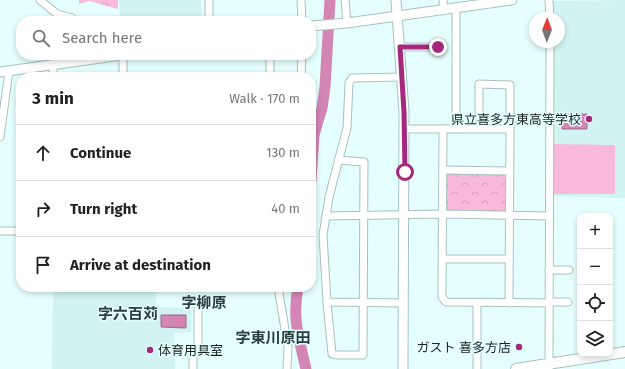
<!DOCTYPE html>
<html lang="en">
<head>
<meta charset="utf-8">
<style>
	body { margin:0; font-family:"Fira Sans","Noto Sans JP",sans-serif; background:#f2f2f2; color:#222 }
	.controls { position:absolute; right:12px; bottom:12px; display:grid; overflow:hidden; border-radius:8px; box-shadow:0 2px 6px #0003 }
	.controls button { width:36px; height:36px; display:grid; place-items:center; padding:0; border:0; border-bottom:1px solid #e0e0e0; background:#fff; color:#222; font:20px sans-serif }
	.compass { position:absolute; left:529px; top:12px; width:36px; height:36px; border-radius:50%; background:#fff; box-shadow:0 2px 6px #0003; rotate:1deg }
	.stop { position:absolute; width:12px; height:12px; margin:-9px; border:3px solid #a4297d; border-radius:50%; background:#fff }
	.stop.end { background:#a4297d; border-color:#fff; box-shadow:0 1px 4px #0008 }
	.list { margin:0; padding:0; list-style:none }
	h2 { display:flex; justify-content:space-between; align-items:center; height:52px; margin:0; padding:0 16px; font-size:17px }
	h2 small { font-size:13px; font-weight:400; color:#767676 }
	.list li { display:grid; grid-template-columns:26px 1fr auto; gap:12px; align-items:center; box-sizing:border-box; height:56px; padding:0 16px; border-top:1px solid #e0e0e0 }
	.list b { display:block; font-size:15px; white-space:nowrap }
	.list em { font-size:13px; font-style:normal; color:#767676 }
	.icon { flex:none; width:22px; height:22px; fill:none; stroke:currentColor; stroke-width:2; stroke-linecap:round; stroke-linejoin:round }
	.map { position:relative; flex:none; width:625px; height:369px; overflow:hidden }
	.search { position:absolute; background:#fff; box-shadow:0 2px 6px #0003; left:16px; top:16px; width:300px; height:44px; display:flex; align-items:center; gap:10px; box-sizing:border-box; padding:0 14px; border-radius:16px; color:#767676; font-size:15px }
	.panel { position:absolute; background:#fff; box-shadow:0 2px 6px #0003; left:16px; top:72px; width:300px; height:220px; border-radius:16px }
	.map>svg:first-child { display:block }
	.built { fill:#d1f4f3 }
	.park { fill:url(#park-crowns) }
	.garden { fill:#f8b9dd }
	.water { fill:#d385b3; stroke:#9c6888 }
	.lines { fill:none; stroke-linecap:round; stroke-linejoin:round }
	.river { stroke:#d385b3; stroke-width:11 }
	.minor-casing { stroke:#a8c1c0; stroke-width:9 }
	.tertiary-casing { stroke:#a8c1c0; stroke-width:11 }
	.secondary-casing { stroke:#a8c1c0; stroke-width:12 }
	.minor { stroke:#fff; stroke-width:7 }
	.tertiary { stroke:#fff; stroke-width:9 }
	.secondary { stroke:#fff; stroke-width:10 }
	.route { stroke:#a4297d; stroke-width:5 }
	.poi-dot { fill:#a4297d; stroke:#e5fffe; stroke-width:1.5 }
	.labels { text-anchor:middle; stroke-width:3; stroke-linejoin:round; paint-order:stroke }
	.poi-label { font-size:13px; fill:#1a2423; stroke:#e5fffe; text-anchor:end }
	.quarter-label { font-size:15px; font-weight:bold; fill:#293f3e; stroke:#e5fffe }
</style>
</head>
<body>
<div class="map">
<svg width="625" height="369" viewBox="0 0 625 369">
	<defs>
		<pattern id="park-crowns" width="20" height="18" patternUnits="userSpaceOnUse"><rect width="20" height="18" fill="#f8b9dd"/><path d="M2 6a3 3 0 1 1 6 0M12 15a3 3 0 1 1 6 0" fill="none" stroke="#d49fbd"/></pattern>
	</defs>
	<rect width="100%" height="100%" fill="#e5fffe"/>
	<g class="built">
		<polygon points="119,0 201,0 202,21 134,21 134,19 120,15"/>
		<polygon points="625,0 625,198 553,196 553,42 559,42 559,18 553,18 553,1"/>
		<polygon points="53,287 156,287 156,307 192,308 191,332 174,333 175,369 52,369"/>
	</g>
	<g class="park">
		<polygon points="79,0 118,0 118,9 89,1 79,4"/>
		<polygon points="507,173 507,211 446,211 446,174"/>
	</g>
	<polygon class="garden" points="554,144 615,145 615,194 554,194"/>
	<g class="water">
		<polygon points="587,114 587,129 562,129 562,115"/>
		<polygon points="161,315 186,315 186,328 161,327"/>
	</g>
	<g class="lines">
		<g class="river">
			<polyline points="311,181 314,135 322,108 325,87 330,0"/>
			<path d="M 298,287 C 292,319 299,338 306,369"/>
		</g>
		<g class="minor-casing">
			<g id="minor">
				<polyline points="40,0 57,14 72,18"/>
				<polyline points="209,0 209,21"/>
				<polyline points="301,0 302,21"/>
				<polyline points="345,0 347,23"/>
				<polyline points="443,0 444,10"/>
				<polyline points="549,0 550,18"/>
				<polyline points="456,8 456,129"/>
				<polyline points="400,47 438,47"/>
				<polyline points="123,55 123,77"/>
				<polyline points="270,55 270,77"/>
				<polyline points="53,77 53,65"/>
				<polyline points="301,77 302,55"/>
				<polyline points="510,118 549,118"/>
				<polyline points="479,128 479,84 510,85 510,129"/>
				<polyline points="404,129 510,129 509,303"/>
				<polyline points="443,129 442,297 446,302 549,303"/>
				<polyline points="0,137 9,71"/>
				<polyline points="443,170 509,171"/>
				<polyline points="326,216 443,214 549,216"/>
				<polyline points="0,231 21,231"/>
				<polyline points="443,259 509,259"/>
				<polyline points="549,270 569,270"/>
				<polyline points="278,287 288,347 287,369"/>
				<polyline points="327,302 332,354 337,355 363,355 364,162 338,160"/>
				<polyline points="549,302 568,302"/>
				<polyline points="402,303 327,302 323,235 329,197 347,128 349,83 352,78 402,77"/>
				<polyline points="193,369 193,355 198,348 198,307"/>
				<polyline points="477,369 477,303"/>
				<polyline points="549,369 550,42"/>
			</g>
		</g>
		<g class="tertiary-casing">
			<g id="tertiary">
				<polyline points="396,0 404,112 403,369"/>
				<polyline points="311,26 347,23 512,0"/>
				<polyline points="0,72 122,55"/>
			</g>
		</g>
		<g class="secondary-casing">
			<polyline id="secondary" points="516,369 625,352"/>
		</g>
		<use href="#minor" class="minor"/>
		<use href="#tertiary" class="tertiary"/>
		<use href="#secondary" class="secondary"/>
	</g>
	<g class="lines">
		<polyline class="route" points="405,172 404,112 400,47 438,47"/>
	</g>
	<g class="poi-dot">
		<circle cx="589" cy="119" r="4"/>
		<circle cx="519" cy="347" r="4"/>
		<circle cx="150" cy="350" r="4"/>
	</g>
	<g class="labels">
		<g class="poi-label">
			<text x="581" y="124">県立喜多方東高等学校</text>
			<text x="511" y="352">ガスト 喜多方店</text>
			<text x="158" y="355" text-anchor="start">体育用具室</text>
		</g>
		<g class="quarter-label">
			<text x="204" y="308">字柳原</text>
			<text x="128" y="319">字六百苅</text>
			<text x="273" y="343">字東川原田</text>
		</g>
	</g>
</svg>
<div class="controls">
<button>+</button>
<button>−</button>
<button><svg class="icon" aria-label="locate" viewBox="0 0 24 24"><circle cx="12" cy="12" r="6"/><path d="M12 2v4M12 18v4M2 12h4M18 12h4"/></svg></button>
<button><svg class="icon" aria-label="layers" viewBox="0 0 24 24"><path d="M12 4l9 5-9 5-9-5zM3 14l9 5 9-5"/></svg></button>
</div>
<svg class="compass" viewBox="-18 -18 36 36"><path d="M0-13l5 13h-10z" fill="#e53935"/><path d="M0 13l5-13h-10z" fill="#767676"/></svg>
<div class="stop" style="left:405px;top:172px"></div>
<div class="stop end" style="left:438px;top:47px"></div>
<div class="search"><svg class="icon" aria-label="search" viewBox="0 0 24 24"><circle cx="10" cy="10" r="6"/><path d="M15 15l6 6"/></svg>Search here</div>
<section class="panel">
<h2>3 min<small>Walk · 170 m</small></h2>
<ul class="list">
<li><svg class="icon" aria-label="ahead" viewBox="0 0 24 24"><path d="M12 20V5M6 11l6-6 6 6"/></svg><div><b>Continue</b></div><em>130 m</em></li>
<li><svg class="icon" aria-label="right" viewBox="0 0 24 24"><path d="M7 20v-9h11M14 6l5 5-5 5"/></svg><div><b>Turn right</b></div><em>40 m</em></li>
<li><svg class="icon" aria-label="arrive" viewBox="0 0 24 24"><path d="M6 21V4h12l-3 4 3 4H6"/></svg><div><b>Arrive at destination</b></div></li>
</ul>
</section>
</div>
</body>
</html>
